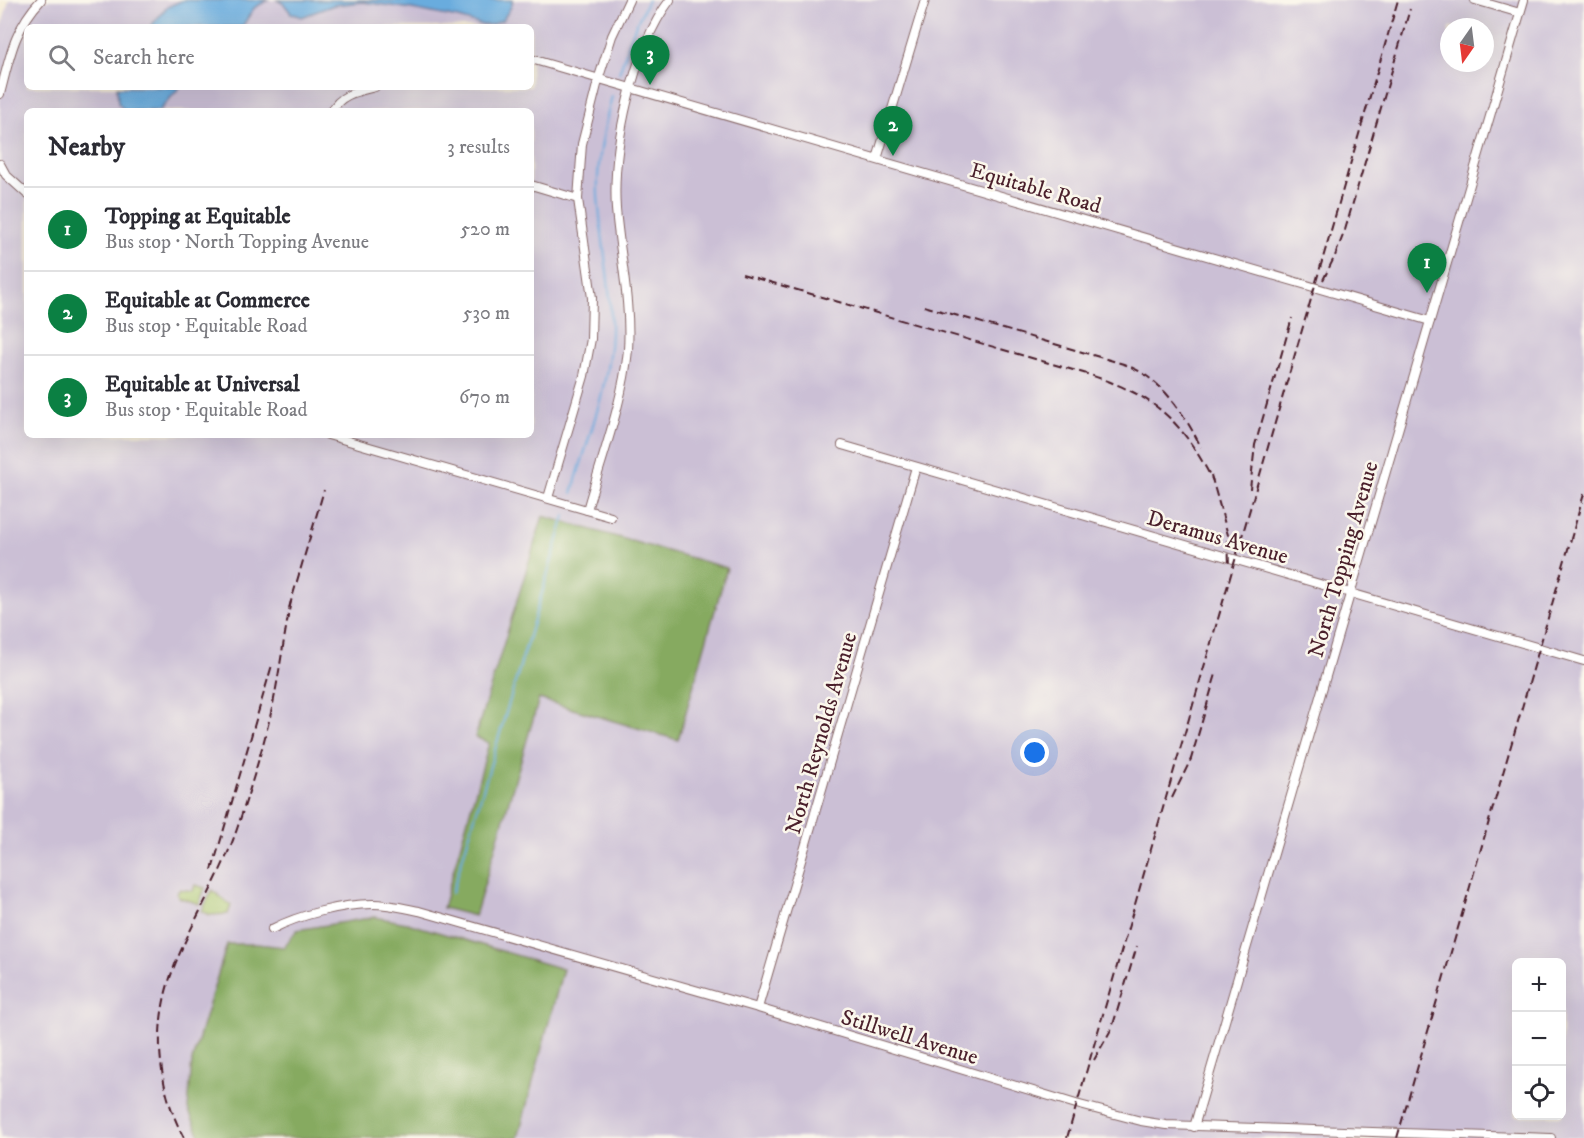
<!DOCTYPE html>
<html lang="en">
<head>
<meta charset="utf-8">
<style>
	body { margin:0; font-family:"IM FELL DW Pica",serif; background:#f7f7f7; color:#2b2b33 }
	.controls { position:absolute; right:18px; bottom:18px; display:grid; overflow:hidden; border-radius:9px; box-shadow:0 6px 24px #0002 }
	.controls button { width:54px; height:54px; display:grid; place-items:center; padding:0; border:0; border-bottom:2px solid #e1e1e2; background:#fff; color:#2b2b33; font:30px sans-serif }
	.compass { position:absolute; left:1440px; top:18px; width:54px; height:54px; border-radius:50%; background:#fff; box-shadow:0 6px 24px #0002; rotate:194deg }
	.you { position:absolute; left:1035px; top:753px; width:21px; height:21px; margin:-15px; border:4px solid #fff; border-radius:50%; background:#1a73e8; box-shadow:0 0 0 9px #1a73e833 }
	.badge { display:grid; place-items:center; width:39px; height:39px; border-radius:50%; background:#0b8043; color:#fff; font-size:20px; font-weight:700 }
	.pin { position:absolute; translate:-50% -50px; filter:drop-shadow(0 2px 3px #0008) }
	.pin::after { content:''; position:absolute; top:32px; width:21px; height:18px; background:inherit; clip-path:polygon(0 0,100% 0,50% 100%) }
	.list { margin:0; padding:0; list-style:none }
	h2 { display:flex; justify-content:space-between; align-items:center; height:78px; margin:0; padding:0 24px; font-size:26px }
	h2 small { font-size:20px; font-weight:400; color:#7c7c81 }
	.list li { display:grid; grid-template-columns:39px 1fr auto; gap:18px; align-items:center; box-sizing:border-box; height:84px; padding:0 24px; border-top:2px solid #e1e1e2 }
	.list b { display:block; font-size:22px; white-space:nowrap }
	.list p { margin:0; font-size:20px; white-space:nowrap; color:#7c7c81 }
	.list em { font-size:20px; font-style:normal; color:#7c7c81 }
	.icon { flex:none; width:33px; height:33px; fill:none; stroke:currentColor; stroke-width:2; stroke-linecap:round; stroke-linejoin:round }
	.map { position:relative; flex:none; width:1584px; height:1138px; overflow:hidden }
	.search { position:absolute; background:#fff; box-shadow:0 6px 24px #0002; left:24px; top:24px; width:510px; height:66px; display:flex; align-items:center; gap:15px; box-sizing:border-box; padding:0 21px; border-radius:9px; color:#7c7c81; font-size:22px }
	.panel { position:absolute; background:#fff; box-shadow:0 6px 24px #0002; left:24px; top:108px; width:510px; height:330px; border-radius:9px }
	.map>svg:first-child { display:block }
	.industrial { fill:#cbbfd5; fill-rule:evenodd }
	.green { fill:#a8c56d; stroke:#79724c; stroke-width:1.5 }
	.forest { fill:#86aa60; stroke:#686446; stroke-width:1.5 }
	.water { fill:#69acde; stroke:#5a6684; stroke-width:1.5 }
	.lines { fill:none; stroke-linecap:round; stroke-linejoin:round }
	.stream { stroke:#69acde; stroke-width:2 }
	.minor-casing { stroke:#866666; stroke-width:10 }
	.minor { stroke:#fff; stroke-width:8 }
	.rail { stroke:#4a1f2b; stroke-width:2; stroke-dasharray:9 4.5; stroke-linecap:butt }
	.labels { text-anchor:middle; stroke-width:5; stroke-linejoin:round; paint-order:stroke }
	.street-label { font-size:22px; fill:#4a1f2b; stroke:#fbf7ec }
</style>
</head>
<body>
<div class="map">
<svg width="1584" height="1138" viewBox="0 0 1584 1138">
	<rect width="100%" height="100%" fill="#fbf7ec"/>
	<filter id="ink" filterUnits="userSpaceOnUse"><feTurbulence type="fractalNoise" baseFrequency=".0167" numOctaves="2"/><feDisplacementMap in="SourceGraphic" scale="12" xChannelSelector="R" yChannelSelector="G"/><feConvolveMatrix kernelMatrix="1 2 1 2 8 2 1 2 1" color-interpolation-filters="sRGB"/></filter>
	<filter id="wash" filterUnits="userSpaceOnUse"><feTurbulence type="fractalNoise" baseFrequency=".008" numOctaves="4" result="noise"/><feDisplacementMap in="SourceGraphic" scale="24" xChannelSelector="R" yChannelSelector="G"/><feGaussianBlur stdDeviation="1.35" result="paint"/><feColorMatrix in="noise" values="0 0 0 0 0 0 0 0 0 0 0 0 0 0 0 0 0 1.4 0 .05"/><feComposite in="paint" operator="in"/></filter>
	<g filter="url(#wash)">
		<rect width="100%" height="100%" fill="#f5ebd4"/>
		<path class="industrial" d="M 9,0 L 1584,0 L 1584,1138 L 0,1138 L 0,32 ZM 27,27 L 531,27 L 531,87 L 27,87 ZM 1449,27 L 1485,27 L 1485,63 L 1449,63 ZM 27,111 L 531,111 L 531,435 L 27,435 ZM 1516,962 L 1562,962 L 1562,1116 L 1516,1116 Z"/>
		<g class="green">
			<polygon points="195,885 205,888 199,904 178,897 177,893 180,889 193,891"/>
			<polygon points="212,890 231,905 228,914 210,915 202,911"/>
		</g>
		<g class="forest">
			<polygon points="543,516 727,568 678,740 539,699 475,916 443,908 489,743 475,737"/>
			<polygon points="375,917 407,923 563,969 518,1138 201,1138 188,1109 192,1061 227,944 257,944 284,947 297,930"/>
		</g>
		<g class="water">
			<polygon points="183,0 268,0 254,8 242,27 150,27 167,7"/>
			<polygon points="277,0 513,0 511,7 503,20 491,25 482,25 458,18 412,9 363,2 334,5 302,17 291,13 284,4"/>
			<polygon points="117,87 180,87 159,111 125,111 118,103"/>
		</g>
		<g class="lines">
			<g class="stream">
				<polyline points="619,73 634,29 648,0"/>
				<path d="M 572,493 C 587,441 609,387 611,333 C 612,287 601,241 598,196 C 596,163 604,127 612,96"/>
				<polyline points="452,893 565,516"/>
			</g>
		</g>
	</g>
	<g filter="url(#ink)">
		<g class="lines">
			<g class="minor-casing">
				<g id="minor">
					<polyline points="1475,0 1520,13"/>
					<polyline points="531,59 1430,321"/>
					<path d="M 0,94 C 10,56 14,29 41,0"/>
					<path d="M 332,111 C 340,94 359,91 375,87"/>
					<polyline points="877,159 925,0"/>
					<polyline points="0,164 6,175 27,194"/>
					<polyline points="531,185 578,199"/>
					<polyline points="328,435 611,517"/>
					<polyline points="842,445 1584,661"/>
					<polyline points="548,498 584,376 591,339 592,298 578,199 582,144 599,77 612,36 629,0"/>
					<path d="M 587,510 C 601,460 623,402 628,350 C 631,303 620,256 616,209 C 612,148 633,49 670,0"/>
					<path d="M 272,929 C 299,915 342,904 373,904 C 388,904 404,908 419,911 L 758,1008 L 1076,1104 L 1141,1121 L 1166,1125 L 1551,1138"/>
					<polyline points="758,1008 916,467"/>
					<polyline points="1194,1127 1524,0"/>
				</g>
			</g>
			<use href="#minor" class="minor"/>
			<g class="rail">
				<path d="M 742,274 L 1087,374 C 1154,395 1181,419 1213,481"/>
				<polyline points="1323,280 1335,256 1345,230 1410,9"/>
				<path d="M 924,306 L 1120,363 C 1159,374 1184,413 1201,447"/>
				<polyline points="1211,475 1228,535 1229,566"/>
				<polyline points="1250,489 1255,445 1292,318"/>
				<polyline points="289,608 324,490"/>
				<polyline points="1172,798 1191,759 1216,674"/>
				<polyline points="212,870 272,665"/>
				<polyline points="1094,1060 1112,1028 1137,946"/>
				<path d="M 184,1138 C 156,1085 152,1022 174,967 C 193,919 222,875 238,826 C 251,786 264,745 273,704 C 280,670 284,635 291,601"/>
				<polyline points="1067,1138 1398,0"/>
				<polyline points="1397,1138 1584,494"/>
			</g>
		</g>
	</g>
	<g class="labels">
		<g class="street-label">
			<text transform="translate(1036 187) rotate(16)" y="8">Equitable Road</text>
			<text transform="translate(1218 536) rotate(16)" y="8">Deramus Avenue</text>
			<text transform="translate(1342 559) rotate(-74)" y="8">North Topping Avenue</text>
			<text transform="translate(820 733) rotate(-74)" y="8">North Reynolds Avenue</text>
			<text transform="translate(910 1036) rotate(17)" y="8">Stillwell Avenue</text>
		</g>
	</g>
</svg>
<div class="controls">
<button>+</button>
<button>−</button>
<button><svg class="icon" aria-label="locate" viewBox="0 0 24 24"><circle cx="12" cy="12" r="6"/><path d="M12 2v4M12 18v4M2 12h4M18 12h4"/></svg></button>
</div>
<svg class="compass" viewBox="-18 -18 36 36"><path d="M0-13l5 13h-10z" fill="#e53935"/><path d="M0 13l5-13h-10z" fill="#7c7c81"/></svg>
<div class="you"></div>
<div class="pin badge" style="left:1427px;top:293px">1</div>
<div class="pin badge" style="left:893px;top:156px">2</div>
<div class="pin badge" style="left:650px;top:85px">3</div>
<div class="search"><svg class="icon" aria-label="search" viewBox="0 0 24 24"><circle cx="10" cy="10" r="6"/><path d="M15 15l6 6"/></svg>Search here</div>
<section class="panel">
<h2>Nearby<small>3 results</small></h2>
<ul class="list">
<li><span class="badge">1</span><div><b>Topping at Equitable</b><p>Bus stop · North Topping Avenue</p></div><em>520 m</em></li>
<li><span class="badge">2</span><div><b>Equitable at Commerce</b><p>Bus stop · Equitable Road</p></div><em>530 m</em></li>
<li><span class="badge">3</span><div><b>Equitable at Universal</b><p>Bus stop · Equitable Road</p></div><em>670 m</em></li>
</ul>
</section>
</div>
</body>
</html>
